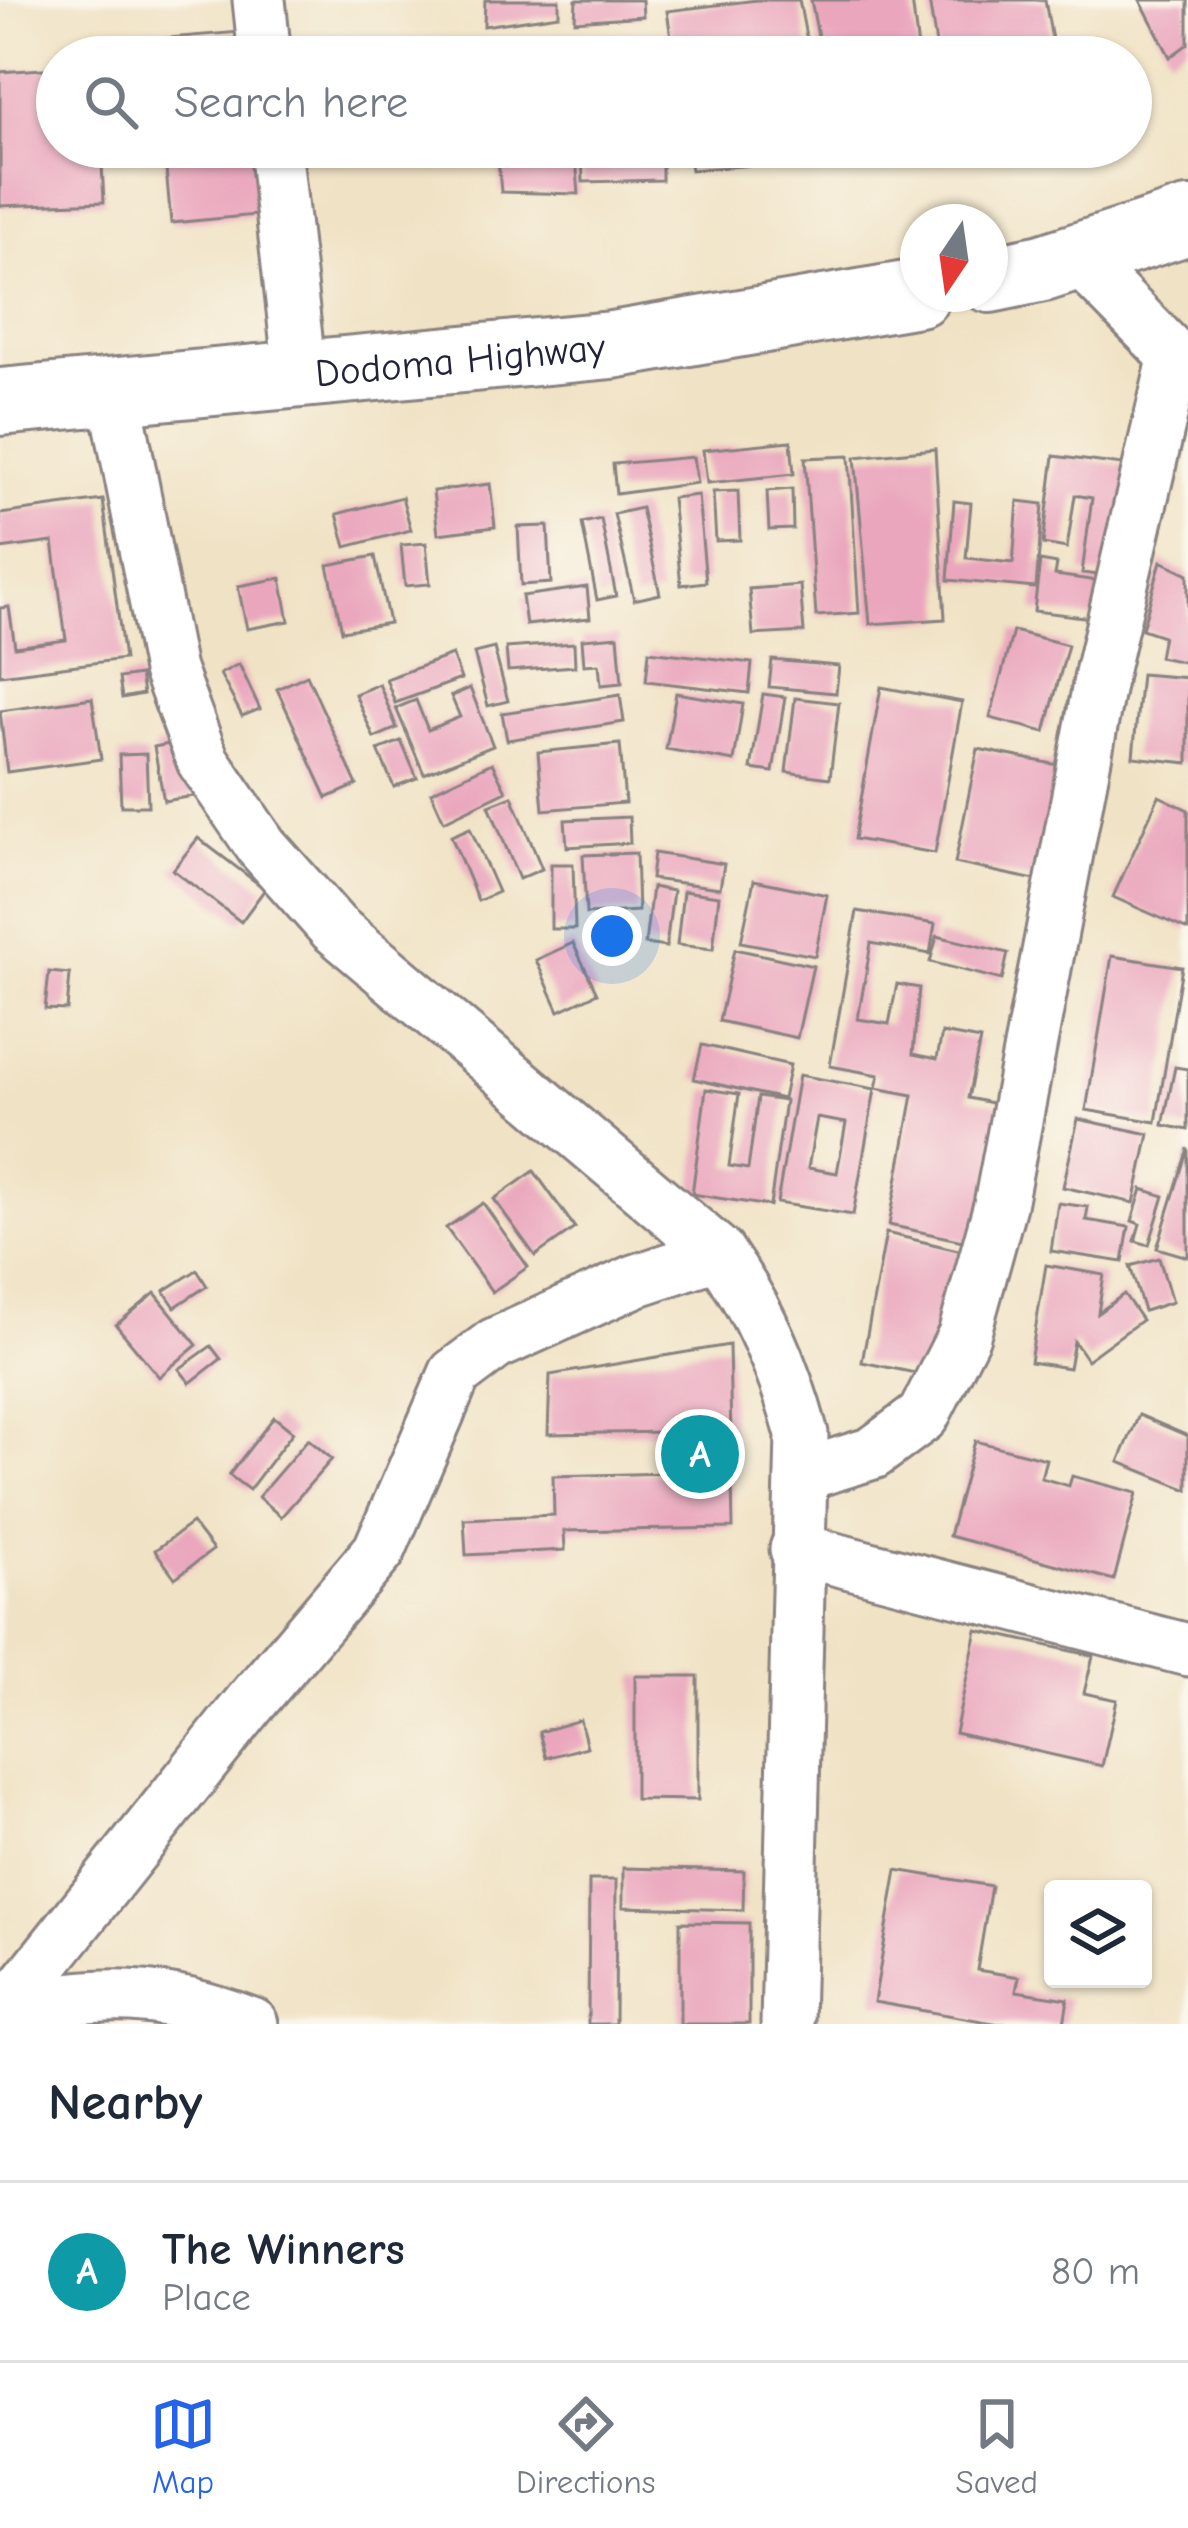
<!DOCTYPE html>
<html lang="en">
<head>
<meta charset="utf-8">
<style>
	body { margin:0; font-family:"Comic Neue",sans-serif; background:#f6f6f7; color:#1f2937 }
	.controls { position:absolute; right:36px; bottom:36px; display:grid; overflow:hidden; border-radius:12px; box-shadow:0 3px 9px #0004 }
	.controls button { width:108px; height:108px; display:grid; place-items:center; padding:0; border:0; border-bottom:3px solid #e0e1e3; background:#fff; color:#1f2937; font:60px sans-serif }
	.compass { position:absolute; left:900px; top:204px; width:108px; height:108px; border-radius:50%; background:#fff; box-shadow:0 3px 9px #0004; rotate:193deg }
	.you { position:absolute; left:612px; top:936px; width:42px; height:42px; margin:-30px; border:9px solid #fff; border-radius:50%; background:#1a73e8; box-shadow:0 0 0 18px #1a73e833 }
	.badge { display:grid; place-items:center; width:78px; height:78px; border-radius:50%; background:#2563eb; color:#fff; font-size:39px; font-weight:700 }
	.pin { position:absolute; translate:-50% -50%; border:6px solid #fff; box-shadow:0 3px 12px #0006 }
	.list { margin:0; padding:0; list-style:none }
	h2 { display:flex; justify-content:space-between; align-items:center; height:156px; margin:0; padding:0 48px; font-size:51px }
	h2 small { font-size:39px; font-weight:400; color:#747a83 }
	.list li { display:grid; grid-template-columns:78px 1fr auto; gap:36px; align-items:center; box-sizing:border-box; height:180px; padding:0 48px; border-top:3px solid #e0e1e3 }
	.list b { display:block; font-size:45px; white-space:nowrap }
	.list p { margin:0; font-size:39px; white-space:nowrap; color:#747a83 }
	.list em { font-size:39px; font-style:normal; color:#747a83 }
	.icon { flex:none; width:66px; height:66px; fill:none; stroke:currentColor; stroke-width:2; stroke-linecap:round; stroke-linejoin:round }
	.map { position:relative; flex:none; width:1188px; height:2024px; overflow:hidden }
	.search { position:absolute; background:#fff; box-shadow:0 3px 9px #0004; left:36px; right:36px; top:36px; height:132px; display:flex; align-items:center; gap:30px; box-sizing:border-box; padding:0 42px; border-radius:66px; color:#747a83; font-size:45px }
	.sheet { height:336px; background:#fff }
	nav { display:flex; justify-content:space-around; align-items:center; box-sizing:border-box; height:168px; border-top:3px solid #e0e1e3; background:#fff; font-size:33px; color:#747a83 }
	nav a { display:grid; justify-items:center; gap:6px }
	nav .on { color:#2563eb }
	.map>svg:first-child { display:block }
	.building { fill:#eaa6bd; fill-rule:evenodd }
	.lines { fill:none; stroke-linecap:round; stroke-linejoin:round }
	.minor-casing { stroke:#898280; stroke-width:57 }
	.trunk-casing { stroke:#898280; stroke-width:72 }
	.minor { stroke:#fff; stroke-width:51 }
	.trunk { stroke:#fff; stroke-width:66 }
	.labels { text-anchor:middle; stroke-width:9; stroke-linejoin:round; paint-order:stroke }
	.street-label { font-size:39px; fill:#22223b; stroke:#fbf7ec }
</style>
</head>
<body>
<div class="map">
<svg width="1188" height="2024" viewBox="0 0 1188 2024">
	<rect width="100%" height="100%" fill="#fbf7ec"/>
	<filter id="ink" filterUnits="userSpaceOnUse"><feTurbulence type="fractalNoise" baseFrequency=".00833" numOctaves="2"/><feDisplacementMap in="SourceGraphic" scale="24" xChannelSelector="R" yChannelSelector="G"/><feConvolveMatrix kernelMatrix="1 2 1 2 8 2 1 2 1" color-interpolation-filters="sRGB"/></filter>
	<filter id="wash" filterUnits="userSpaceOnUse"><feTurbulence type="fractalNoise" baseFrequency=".004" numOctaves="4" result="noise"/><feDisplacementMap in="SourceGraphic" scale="48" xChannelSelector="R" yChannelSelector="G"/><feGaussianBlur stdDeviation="2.7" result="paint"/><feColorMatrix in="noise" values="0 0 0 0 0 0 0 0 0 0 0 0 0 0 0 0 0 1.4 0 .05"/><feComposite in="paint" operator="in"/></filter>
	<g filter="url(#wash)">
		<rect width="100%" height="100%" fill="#f0e2c4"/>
		<g id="blocks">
			<g class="building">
				<polygon points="485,0 559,0 559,15 484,26"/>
				<polygon points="576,0 642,0 643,16 575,21"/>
				<polygon points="757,0 799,0 810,57 674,57 667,11"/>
				<polygon points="811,0 912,0 919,57 822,57"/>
				<polygon points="929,0 1045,0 1055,57 938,57"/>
				<polygon points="1140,0 1188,0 1188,44 1170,57"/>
				<polygon points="252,31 254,57 157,57 155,39"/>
				<polygon points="566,46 567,57 488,57 488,48"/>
				<polygon points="57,68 57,147 101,147 104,202 0,206 0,72"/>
				<polygon points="164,147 262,147 267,214 171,223"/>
				<polygon points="497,147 575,147 579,194 501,192"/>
				<polygon points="582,147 662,147 662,180 583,182"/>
				<polygon points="687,147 828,147 830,159 691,170"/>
				<polygon points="791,441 794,474 707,483 703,450"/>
				<polygon points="935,449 945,619 870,624 855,457"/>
				<polygon points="849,456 859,613 816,616 805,458"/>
				<polygon points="1054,456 1130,466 1116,577 1082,573 1092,498 1075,495 1067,548 1043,544"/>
				<polygon points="693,457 697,483 616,494 613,464"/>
				<polygon points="490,484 495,527 438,534 433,491"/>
				<polygon points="792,489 793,529 769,530 767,491"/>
				<polygon points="738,491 740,540 716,541 713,492"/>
				<polygon points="698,495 706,582 681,585 672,498"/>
				<polygon points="402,497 411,530 346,547 337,514"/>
				<polygon points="103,500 124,659 0,675 0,608 9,607 15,647 66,640 53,542 0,549 0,514"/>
				<polygon points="954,501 971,503 966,558 1013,563 1018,501 1043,504 1036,588 948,580"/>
				<polygon points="641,508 660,594 634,600 614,514"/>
				<polygon points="601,519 616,596 597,600 582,523"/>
				<polygon points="548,526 551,583 521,585 518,527"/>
				<polygon points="426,543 430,584 405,586 401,545"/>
				<polygon points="375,556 389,623 342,631 328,565"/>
				<polygon points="1040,561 1057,564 1055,575 1105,582 1101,619 1034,611"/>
				<polygon points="1161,561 1188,574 1188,663 1159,657 1163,636 1142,629"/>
				<polygon points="281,578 289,621 247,629 238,586"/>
				<polygon points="800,585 804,632 753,635 749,589"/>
				<polygon points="587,587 590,618 526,625 522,596"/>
				<polygon points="1013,631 1068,645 1045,732 990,718"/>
				<polygon points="618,636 622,683 601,685 599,664 584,665 582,639"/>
				<polygon points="574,643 575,666 508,671 506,648"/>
				<polygon points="494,648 508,701 488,706 474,653"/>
				<polygon points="649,651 752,663 749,693 646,681"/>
				<polygon points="452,655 461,679 395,703 386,679"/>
				<polygon points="772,660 839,666 836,693 769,687"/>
				<polygon points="239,664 260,709 242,716 220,674"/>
				<polygon points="1141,674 1188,678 1188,763 1133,757"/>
				<polygon points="140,675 143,694 122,698 119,678"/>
				<polygon points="307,675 357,785 327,798 277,689"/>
				<polygon points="379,684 397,728 374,738 355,694"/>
				<polygon points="881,687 962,702 935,853 854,839"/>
				<polygon points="470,688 493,746 424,774 396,708 416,700 428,730 460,717 451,696"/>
				<polygon points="676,693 743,704 734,761 666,749"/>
				<polygon points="763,694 785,697 773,772 751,769"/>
				<polygon points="620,695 624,722 507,740 502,713"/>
				<polygon points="92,698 101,759 7,772 0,711"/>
				<polygon points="795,698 839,703 830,778 786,772"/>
				<polygon points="185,741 194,796 164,801 154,747"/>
				<polygon points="401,741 417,778 394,787 378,750"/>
				<polygon points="620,744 625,803 543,810 538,752"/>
				<polygon points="978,749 1058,765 1035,880 955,863"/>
				<polygon points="146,754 148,806 121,806 119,755"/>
				<polygon points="492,763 506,791 444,821 431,792"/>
				<polygon points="512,796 542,869 519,879 489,805"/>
				<polygon points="1159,796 1188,810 1188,930 1113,897"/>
				<polygon points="629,817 630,843 567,847 565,820"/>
				<polygon points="470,828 498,892 478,901 451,836"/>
				<polygon points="198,838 265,889 241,922 173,870"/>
				<polygon points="636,853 638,911 586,914 583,855"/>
				<polygon points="654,853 724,864 720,888 651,879"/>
				<polygon points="551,864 573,864 575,929 551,929"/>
				<polygon points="754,880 827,895 815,956 741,942"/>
				<polygon points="652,887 673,891 666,947 645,944"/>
				<polygon points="683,891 719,896 713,949 677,945"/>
				<polygon points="857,911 935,924 930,954 871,943 858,1019 889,1024 897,984 919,988 913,1054 937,1059 942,1033 980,1040 968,1098 1001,1105 981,1245 889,1225 913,1095 876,1088 879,1075 830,1066"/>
				<polygon points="937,936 1008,953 1002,980 930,962"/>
				<polygon points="573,943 597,993 559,1011 536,960"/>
				<polygon points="735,949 813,966 797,1038 719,1021"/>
				<polygon points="1112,956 1182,967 1156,1122 1086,1110"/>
				<polygon points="49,972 70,974 67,1010 45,1009"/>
				<polygon points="702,1045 790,1065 783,1099 694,1079"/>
				<polygon points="1175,1067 1188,1069 1188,1130 1163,1125"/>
				<path d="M 799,1075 L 875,1089 L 853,1215 L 777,1203 ZM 817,1118 L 846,1123 L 837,1173 L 808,1168 Z"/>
				<polygon points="706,1089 739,1094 729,1166 748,1169 758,1097 785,1101 770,1206 692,1194"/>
				<polygon points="1078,1119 1149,1134 1134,1203 1063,1187"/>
				<polygon points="1188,1148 1188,1257 1157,1248"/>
				<polygon points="534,1171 575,1228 535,1256 494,1199"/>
				<polygon points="1142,1189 1164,1196 1149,1245 1135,1241 1140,1224 1132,1221"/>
				<polygon points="483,1203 528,1267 492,1292 446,1228"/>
				<polygon points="1058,1203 1088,1207 1086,1220 1129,1227 1123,1262 1051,1251"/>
				<polygon points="886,1233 979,1255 954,1381 862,1362"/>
				<polygon points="1159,1258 1172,1302 1144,1311 1130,1266"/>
				<polygon points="1046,1265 1104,1275 1098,1313 1124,1294 1142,1320 1087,1360 1074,1341 1069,1368 1030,1362"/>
				<polygon points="197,1270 207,1286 175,1307 164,1291"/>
				<polygon points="155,1293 197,1345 159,1377 116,1325"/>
				<polygon points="729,1345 733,1528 564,1531 565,1550 466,1555 464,1519 554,1515 553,1476 669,1473 668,1432 548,1434 550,1375"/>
				<polygon points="211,1346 221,1359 190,1383 179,1369"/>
				<polygon points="1139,1415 1188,1436 1188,1490 1119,1462"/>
				<polygon points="274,1417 293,1432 249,1490 229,1475"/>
				<polygon points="308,1439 332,1459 281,1517 258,1497"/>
				<polygon points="975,1441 1046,1459 1041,1478 1069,1486 1072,1476 1137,1493 1114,1580 949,1536"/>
				<polygon points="192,1523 213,1550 175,1578 155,1550"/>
				<polygon points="977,1630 1093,1656 1084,1693 1117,1700 1102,1766 955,1733"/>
				<polygon points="635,1676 698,1676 698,1800 635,1799"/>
				<polygon points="580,1720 587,1747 546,1758 539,1732"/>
				<polygon points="623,1868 744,1871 743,1910 623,1907"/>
				<polygon points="897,1870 991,1886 977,1970 1019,1977 1016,1991 1068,1999 1064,2024 999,2024 874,2002"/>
				<polygon points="589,1880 616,1880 615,2024 588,2024"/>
				<polygon points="680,1922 749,1923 749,2024 680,2024"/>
			</g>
		</g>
	</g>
	<g filter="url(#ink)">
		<use href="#blocks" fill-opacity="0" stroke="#898280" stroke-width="3"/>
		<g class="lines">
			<g class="minor-casing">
				<g id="minor">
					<polyline points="259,0 265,57"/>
					<polyline points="275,147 300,374"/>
					<polyline points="1077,257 1188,370"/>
					<path d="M 114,391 L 169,670 L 203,761 L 262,847 L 334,928 L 719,1253 C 760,1311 783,1366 802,1434 L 787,2024"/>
					<polyline points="802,1475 873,1453 923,1416 964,1335 1000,1205 1102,669 1174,360"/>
					<polyline points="796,1549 1188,1650"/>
					<path d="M 8,2008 C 103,1990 161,1989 252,2024"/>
					<polyline points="0,2017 250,1703 379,1551 455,1374 495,1344 635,1281 719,1253"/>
				</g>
			</g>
			<g class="trunk-casing">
				<g id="trunk">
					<polyline points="990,279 1043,268 1188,221"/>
					<path id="s1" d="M 0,402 L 612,345 L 918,293"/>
				</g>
			</g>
			<use href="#minor" class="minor"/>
			<use href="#trunk" class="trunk"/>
		</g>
	</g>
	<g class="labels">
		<g class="street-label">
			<text dy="14" stroke="none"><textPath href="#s1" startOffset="462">Dodoma Highway</textPath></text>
		</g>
	</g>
</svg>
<div class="controls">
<button><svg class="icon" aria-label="layers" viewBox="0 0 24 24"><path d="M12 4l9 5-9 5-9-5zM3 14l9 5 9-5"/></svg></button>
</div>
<svg class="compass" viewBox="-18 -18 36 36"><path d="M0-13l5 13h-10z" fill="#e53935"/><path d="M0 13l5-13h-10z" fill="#747a83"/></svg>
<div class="you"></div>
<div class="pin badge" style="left:700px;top:1454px;background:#0f9aa8">A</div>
<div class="search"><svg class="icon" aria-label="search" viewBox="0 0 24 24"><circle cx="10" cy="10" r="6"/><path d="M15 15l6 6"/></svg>Search here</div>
</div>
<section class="sheet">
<h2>Nearby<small></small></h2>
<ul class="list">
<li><span class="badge" style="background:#0f9aa8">A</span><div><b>The Winners</b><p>Place</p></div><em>80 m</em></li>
</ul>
</section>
<nav>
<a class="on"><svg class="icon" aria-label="map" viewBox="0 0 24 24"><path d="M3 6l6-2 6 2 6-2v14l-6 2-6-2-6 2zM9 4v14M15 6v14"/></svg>Map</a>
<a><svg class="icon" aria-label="directions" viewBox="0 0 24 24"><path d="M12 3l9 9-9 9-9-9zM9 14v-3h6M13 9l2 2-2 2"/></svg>Directions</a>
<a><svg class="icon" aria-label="saved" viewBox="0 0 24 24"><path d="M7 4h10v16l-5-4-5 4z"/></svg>Saved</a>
</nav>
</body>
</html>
